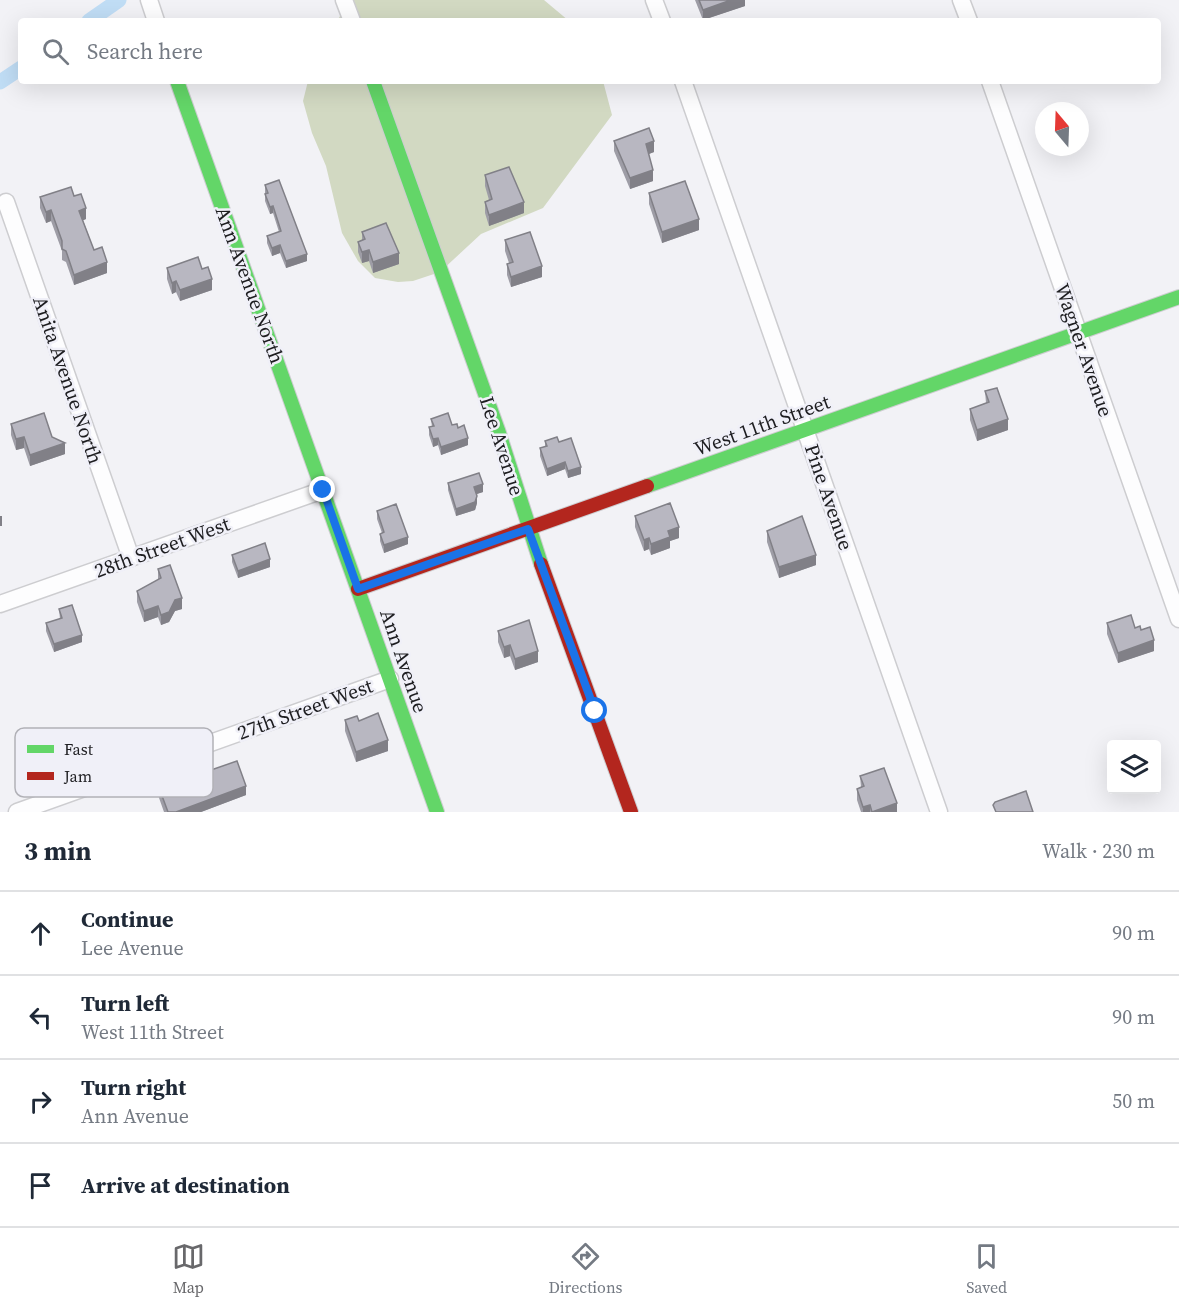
<!DOCTYPE html>
<html lang="en">
<head>
<meta charset="utf-8">
<style>
	body { margin:0; font-family:"Source Serif 4",serif; background:#f6f6f7; color:#1f2937 }
	.controls { position:absolute; right:18px; bottom:18px; display:grid; overflow:hidden; border-radius:6px; box-shadow:0 6px 24px #0002 }
	.controls button { width:54px; height:54px; display:grid; place-items:center; padding:0; border:0; border-bottom:2px solid #e0e1e3; background:#fff; color:#1f2937; font:30px sans-serif }
	.compass { position:absolute; left:1035px; top:102px; width:54px; height:54px; border-radius:50%; background:#fff; box-shadow:0 6px 24px #0002; rotate:341deg }
	.stop { position:absolute; width:18px; height:18px; margin:-14px; border:4px solid #1a73e8; border-radius:50%; background:#fff }
	.stop.end { background:#1a73e8; border-color:#fff; box-shadow:0 2px 6px #0008 }
	.list { margin:0; padding:0; list-style:none }
	h2 { display:flex; justify-content:space-between; align-items:center; height:78px; margin:0; padding:0 24px; font-size:26px }
	h2 small { font-size:20px; font-weight:400; color:#747a83 }
	.list li { display:grid; grid-template-columns:39px 1fr auto; gap:18px; align-items:center; box-sizing:border-box; height:84px; padding:0 24px; border-top:2px solid #e0e1e3 }
	.list b { display:block; font-size:22px; white-space:nowrap }
	.list p { margin:0; font-size:20px; white-space:nowrap; color:#747a83 }
	.list em { font-size:20px; font-style:normal; color:#747a83 }
	.icon { flex:none; width:33px; height:33px; fill:none; stroke:currentColor; stroke-width:2; stroke-linecap:round; stroke-linejoin:round }
	.map { position:relative; flex:none; width:1179px; height:812px; overflow:hidden }
	.search { position:absolute; background:#fff; box-shadow:0 6px 24px #0002; left:18px; right:18px; top:18px; height:66px; display:flex; align-items:center; gap:15px; box-sizing:border-box; padding:0 21px; border-radius:6px; color:#747a83; font-size:22px }
	.sheet { height:414px; background:#fff }
	nav { display:flex; justify-content:space-around; align-items:center; box-sizing:border-box; height:84px; border-top:2px solid #e0e1e3; background:#fff; font-size:16px; color:#747a83 }
	nav a { display:grid; justify-items:center; gap:3px }
	nav .on { color:#68686b }
	.map>svg:first-child { display:block }
	.forest { fill:#d2d9c2 }
	.lines { fill:none; stroke-linecap:round; stroke-linejoin:round }
	.canal { stroke:#c0ddf5; stroke-width:15 }
	.street-casing { stroke:#cdcdd0; stroke-width:19 }
	.fast-casing { stroke:#cdcdd0; stroke-width:16 }
	.jam-casing { stroke:#cdcdd0; stroke-width:16 }
	.street { stroke:#fdfdfe; stroke-width:16 }
	.fast { stroke:#63d668; stroke-width:14 }
	.jam { stroke:#b3261e; stroke-width:14 }
	.wall { fill:#9e9da6 }
	.shaded-wall { fill:#818087 }
	.building { fill:#b8b7c1; stroke:#818087; stroke-width:1.5 }
	.route { stroke:#1a73e8; stroke-width:8 }
	.labels { text-anchor:middle; stroke-width:5; stroke-linejoin:round; paint-order:stroke }
	.street-label { font-size:20px; fill:#1d1d20; stroke:#f0f0f8 }
	.key { fill:#f0f0f8; stroke:#b1b1b7; stroke-width:1.5 }
	.key-label { font-size:16px; fill:#1d1d20 }
</style>
</head>
<body>
<div class="map">
<svg width="1179" height="812" viewBox="0 0 1179 812">
	<rect width="100%" height="100%" fill="#f2f2f6"/>
	<g class="forest">
		<polygon points="350,0 544,0 569,21 337,21"/>
		<polygon points="308,81 603,81 612,115 543,208 481,234 440,272 413,281 398,282 375,278 358,261 342,233 326,166 312,133 303,101"/>
	</g>
	<g class="lines">
		<g class="canal">
			<polyline points="89,21 119,0"/>
			<polyline points="0,82 21,68"/>
		</g>
		<g class="street-casing">
			<g id="street">
				<polyline points="149,0 156,21"/>
				<polyline points="344,0 352,21"/>
				<polyline points="654,0 662,21"/>
				<polyline points="961,0 969,21"/>
				<polyline points="683,81 939,812"/>
				<polyline points="990,81 1179,619"/>
				<polyline points="6,202 131,558"/>
				<polyline points="0,604 323,490"/>
				<polyline points="17,812 390,679"/>
			</g>
		</g>
		<g class="fast-casing">
			<g id="fast">
				<polyline points="177,81 437,812"/>
				<polyline points="373,81 498,430 541,564"/>
				<polyline points="647,486 1179,297"/>
			</g>
		</g>
		<g class="jam-casing">
			<g id="jam">
				<polyline points="541,564 631,812"/>
				<polyline points="358,589 647,486"/>
			</g>
		</g>
		<use href="#street" class="street"/>
		<use href="#fast" class="fast"/>
		<use href="#jam" class="jam"/>
	</g>
	<g class="wall">
		<polygon points="695,0 745,0 745,6 703,20"/>
		<polygon points="614,141 654,152 649,154 653,181 630,189 614,151"/>
		<polygon points="485,175 524,213 489,226 485,213 485,202 489,200 485,186"/>
		<polygon points="265,185 307,261 286,268 280,253 272,256 267,243 267,236 279,232 273,213 270,214 265,201"/>
		<polygon points="649,193 699,230 662,243 649,204"/>
		<polygon points="74,196 86,219 83,220 94,250 107,273 74,285 66,262 62,260 62,251 51,221 46,223 40,208 40,197"/>
		<polygon points="362,232 399,264 373,273 369,261 362,263 358,252 358,242 362,240"/>
		<polygon points="505,240 542,277 511,287 507,275 507,264 509,263 505,251"/>
		<polygon points="167,268 202,269 212,290 180,301 176,292 172,294 167,279"/>
		<polygon points="985,391 1008,430 977,441 970,420 970,409 986,403"/>
		<polygon points="431,419 458,428 468,445 441,455 438,445 433,447 429,435 429,427 432,427"/>
		<polygon points="11,424 52,437 65,454 30,466 24,448 16,450 11,435"/>
		<polygon points="545,441 559,442 581,474 568,478 565,469 547,476 540,456 540,448 545,447"/>
		<polygon points="448,483 483,492 476,494 477,503 475,510 456,516 448,490"/>
		<polygon points="377,511 408,544 384,553 380,541 380,534 382,533 377,519"/>
		<polygon points="635,516 679,538 670,541 670,548 651,555 649,549 644,551 635,527"/>
		<polygon points="767,531 816,565 779,578 767,542"/>
		<polygon points="232,555 270,567 238,578 232,562"/>
		<polygon points="158,569 182,609 175,611 169,622 161,625 158,617 144,622 137,602 137,591 158,580"/>
		<polygon points="59,609 82,642 54,652 46,631 46,623 60,619"/>
		<polygon points="1107,623 1135,628 1141,630 1154,651 1118,663 1107,634"/>
		<polygon points="498,631 538,662 515,670 510,656 504,658 498,642"/>
		<polygon points="345,720 359,721 388,751 356,762 345,731"/>
		<polygon points="211,770 246,795 201,812 164,812 158,795 158,785 174,790 211,776"/>
		<polygon points="860,776 897,812 861,812 857,800 857,789 861,787"/>
	</g>
	<g class="shaded-wall">
		<polygon points="731,0 745,0 745,6 703,20 703,10"/>
		<polygon points="654,141 654,152 646,155 646,144"/>
		<polygon points="653,170 653,181 630,189 630,178"/>
		<polygon points="524,202 524,213 489,226 489,215"/>
		<polygon points="273,206 273,213 270,214 270,207"/>
		<polygon points="86,208 86,219 79,222 79,211"/>
		<polygon points="51,210 51,221 46,223 46,212"/>
		<polygon points="699,219 699,230 662,243 662,232"/>
		<polygon points="280,245 280,253 272,256 272,248"/>
		<polygon points="369,250 369,261 362,263 362,252"/>
		<polygon points="399,253 399,264 373,273 373,262"/>
		<polygon points="307,254 307,261 286,268 286,261"/>
		<polygon points="107,262 107,273 74,285 74,275"/>
		<polygon points="542,266 542,277 511,287 511,277"/>
		<polygon points="212,279 212,290 180,301 180,290"/>
		<polygon points="176,281 176,292 172,294 172,283"/>
		<polygon points="1008,419 1008,430 977,441 977,430"/>
		<polygon points="24,437 24,448 16,450 16,439"/>
		<polygon points="438,438 438,445 433,447 433,439"/>
		<polygon points="468,438 468,445 441,455 441,447"/>
		<polygon points="65,443 65,454 30,466 30,455"/>
		<polygon points="565,462 565,469 547,476 547,469"/>
		<polygon points="581,467 581,474 568,478 568,471"/>
		<polygon points="483,484 483,492 474,495 474,487"/>
		<polygon points="477,496 477,503 475,510 456,516 456,509"/>
		<rect x="0" y="516" width="2" height="10"/>
		<polygon points="679,527 679,538 670,541 670,548 651,555 651,544 668,531"/>
		<polygon points="408,537 408,544 384,553 384,545"/>
		<polygon points="649,538 649,549 644,551 644,540"/>
		<polygon points="816,555 816,565 779,578 779,567"/>
		<polygon points="270,559 270,567 238,578 238,571"/>
		<polygon points="182,598 182,609 175,611 169,622 161,625 161,615 175,600"/>
		<polygon points="158,606 158,617 144,622 144,611"/>
		<polygon points="82,635 82,642 54,652 54,644"/>
		<polygon points="1154,640 1154,651 1118,663 1118,653"/>
		<polygon points="510,645 510,656 504,658 504,647"/>
		<polygon points="538,651 538,662 515,670 515,659"/>
		<polygon points="388,740 388,751 356,762 356,752"/>
		<polygon points="246,786 246,795 201,812 176,812"/>
		<polygon points="897,803 897,812 872,812"/>
		<polygon points="870,805 870,812 863,812 863,807"/>
	</g>
	<g class="building">
		<polygon points="699,0 731,0 703,10"/>
		<polygon points="649,128 654,141 646,144 653,170 630,178 614,141"/>
		<polygon points="509,167 524,202 489,215 485,202 492,199 485,175"/>
		<polygon points="279,180 307,254 286,261 280,245 272,248 267,236 281,231 273,206 270,207 265,194 268,193 265,185"/>
		<polygon points="685,181 699,219 662,232 649,193"/>
		<polygon points="71,187 74,196 81,194 86,208 79,211 94,250 102,247 107,262 74,275 66,251 62,249 62,241 51,210 46,212 40,197"/>
		<polygon points="386,223 399,253 373,262 369,250 362,252 358,242 365,239 362,232"/>
		<polygon points="530,232 542,266 511,277 507,264 513,262 505,240"/>
		<polygon points="198,257 202,269 208,267 212,279 180,290 176,281 172,283 167,268"/>
		<polygon points="997,388 1008,419 977,430 970,409 989,402 985,391"/>
		<polygon points="44,413 52,437 65,443 30,455 24,437 16,439 11,424"/>
		<polygon points="448,413 452,425 457,424 458,428 464,425 468,438 441,447 438,438 433,439 429,427 434,426 431,419"/>
		<polygon points="557,437 559,442 571,438 581,467 568,471 565,462 547,469 540,448 547,446 545,441"/>
		<polygon points="479,473 483,484 474,487 477,496 475,502 456,509 448,483"/>
		<polygon points="670,503 679,527 668,531 670,537 651,544 649,538 644,540 635,516"/>
		<polygon points="396,504 408,537 384,545 380,534 384,532 377,511"/>
		<polygon points="802,516 816,555 779,567 767,531"/>
		<polygon points="265,543 270,559 238,571 232,555"/>
		<polygon points="170,565 182,598 175,600 169,612 161,615 158,606 144,611 137,591 161,578 158,569"/>
		<polygon points="72,605 82,635 54,644 46,623 62,618 59,609"/>
		<polygon points="1131,615 1135,628 1140,626 1141,630 1150,627 1154,640 1118,653 1107,623"/>
		<polygon points="529,620 538,651 515,659 510,645 504,647 498,631"/>
		<polygon points="378,713 388,740 356,752 345,720 357,716 359,721"/>
		<polygon points="237,761 246,786 176,812 168,812 158,785 171,781 174,790 212,775 211,770"/>
		<polygon points="884,768 897,803 872,812 870,805 863,807 857,789 864,786 860,776"/>
		<polygon points="1026,791 1033,812 996,812 993,805 995,802"/>
	</g>
	<g class="lines">
		<polyline class="route" points="323,490 358,589 528,529 595,711"/>
	</g>
	<g class="labels">
		<g class="street-label">
			<text transform="translate(250 285) rotate(70)" y="7">Ann Avenue North</text>
			<text transform="translate(1084 350) rotate(71)" y="7">Wagner Avenue</text>
			<text transform="translate(68 380) rotate(71)" y="7">Anita Avenue North</text>
			<text transform="translate(762 425) rotate(-20)" y="7">West 11th Street</text>
			<text transform="translate(502 446) rotate(72)" y="7">Lee Avenue</text>
			<text transform="translate(829 497) rotate(71)" y="7">Pine Avenue</text>
			<text transform="translate(162 547) rotate(-20)" y="7">28th Street West</text>
			<text transform="translate(404 661) rotate(71)" y="7">Ann Avenue</text>
			<text transform="translate(305 709) rotate(-20)" y="7">27th Street West</text>
		</g>
	</g>
	<rect x="15" y="728" width="198" height="69" rx="9" class="key"/>
	<rect x="27" y="745" width="27" height="8" fill="#63d668"/>
	<rect x="27" y="772" width="27" height="8" fill="#b3261e"/>
	<g class="key-label">
		<text x="64" y="755">Fast</text>
		<text x="64" y="782">Jam</text>
	</g>
</svg>
<div class="controls">
<button><svg class="icon" aria-label="layers" viewBox="0 0 24 24"><path d="M12 4l9 5-9 5-9-5zM3 14l9 5 9-5"/></svg></button>
</div>
<svg class="compass" viewBox="-18 -18 36 36"><path d="M0-13l5 13h-10z" fill="#e53935"/><path d="M0 13l5-13h-10z" fill="#747a83"/></svg>
<div class="stop" style="left:595px;top:711px"></div>
<div class="stop end" style="left:323px;top:490px"></div>
<div class="search"><svg class="icon" aria-label="search" viewBox="0 0 24 24"><circle cx="10" cy="10" r="6"/><path d="M15 15l6 6"/></svg>Search here</div>
</div>
<section class="sheet">
<h2>3 min<small>Walk · 230 m</small></h2>
<ul class="list">
<li><svg class="icon" aria-label="ahead" viewBox="0 0 24 24"><path d="M12 20V5M6 11l6-6 6 6"/></svg><div><b>Continue</b><p>Lee Avenue</p></div><em>90 m</em></li>
<li><svg class="icon" aria-label="left" viewBox="0 0 24 24"><path d="M17 20v-9H6M10 6l-5 5 5 5"/></svg><div><b>Turn left</b><p>West 11th Street</p></div><em>90 m</em></li>
<li><svg class="icon" aria-label="right" viewBox="0 0 24 24"><path d="M7 20v-9h11M14 6l5 5-5 5"/></svg><div><b>Turn right</b><p>Ann Avenue</p></div><em>50 m</em></li>
<li><svg class="icon" aria-label="arrive" viewBox="0 0 24 24"><path d="M6 21V4h12l-3 4 3 4H6"/></svg><div><b>Arrive at destination</b></div></li>
</ul>
</section>
<nav>
<a class="on"><svg class="icon" aria-label="map" viewBox="0 0 24 24"><path d="M3 6l6-2 6 2 6-2v14l-6 2-6-2-6 2zM9 4v14M15 6v14"/></svg>Map</a>
<a><svg class="icon" aria-label="directions" viewBox="0 0 24 24"><path d="M12 3l9 9-9 9-9-9zM9 14v-3h6M13 9l2 2-2 2"/></svg>Directions</a>
<a><svg class="icon" aria-label="saved" viewBox="0 0 24 24"><path d="M7 4h10v16l-5-4-5 4z"/></svg>Saved</a>
</nav>
</body>
</html>
